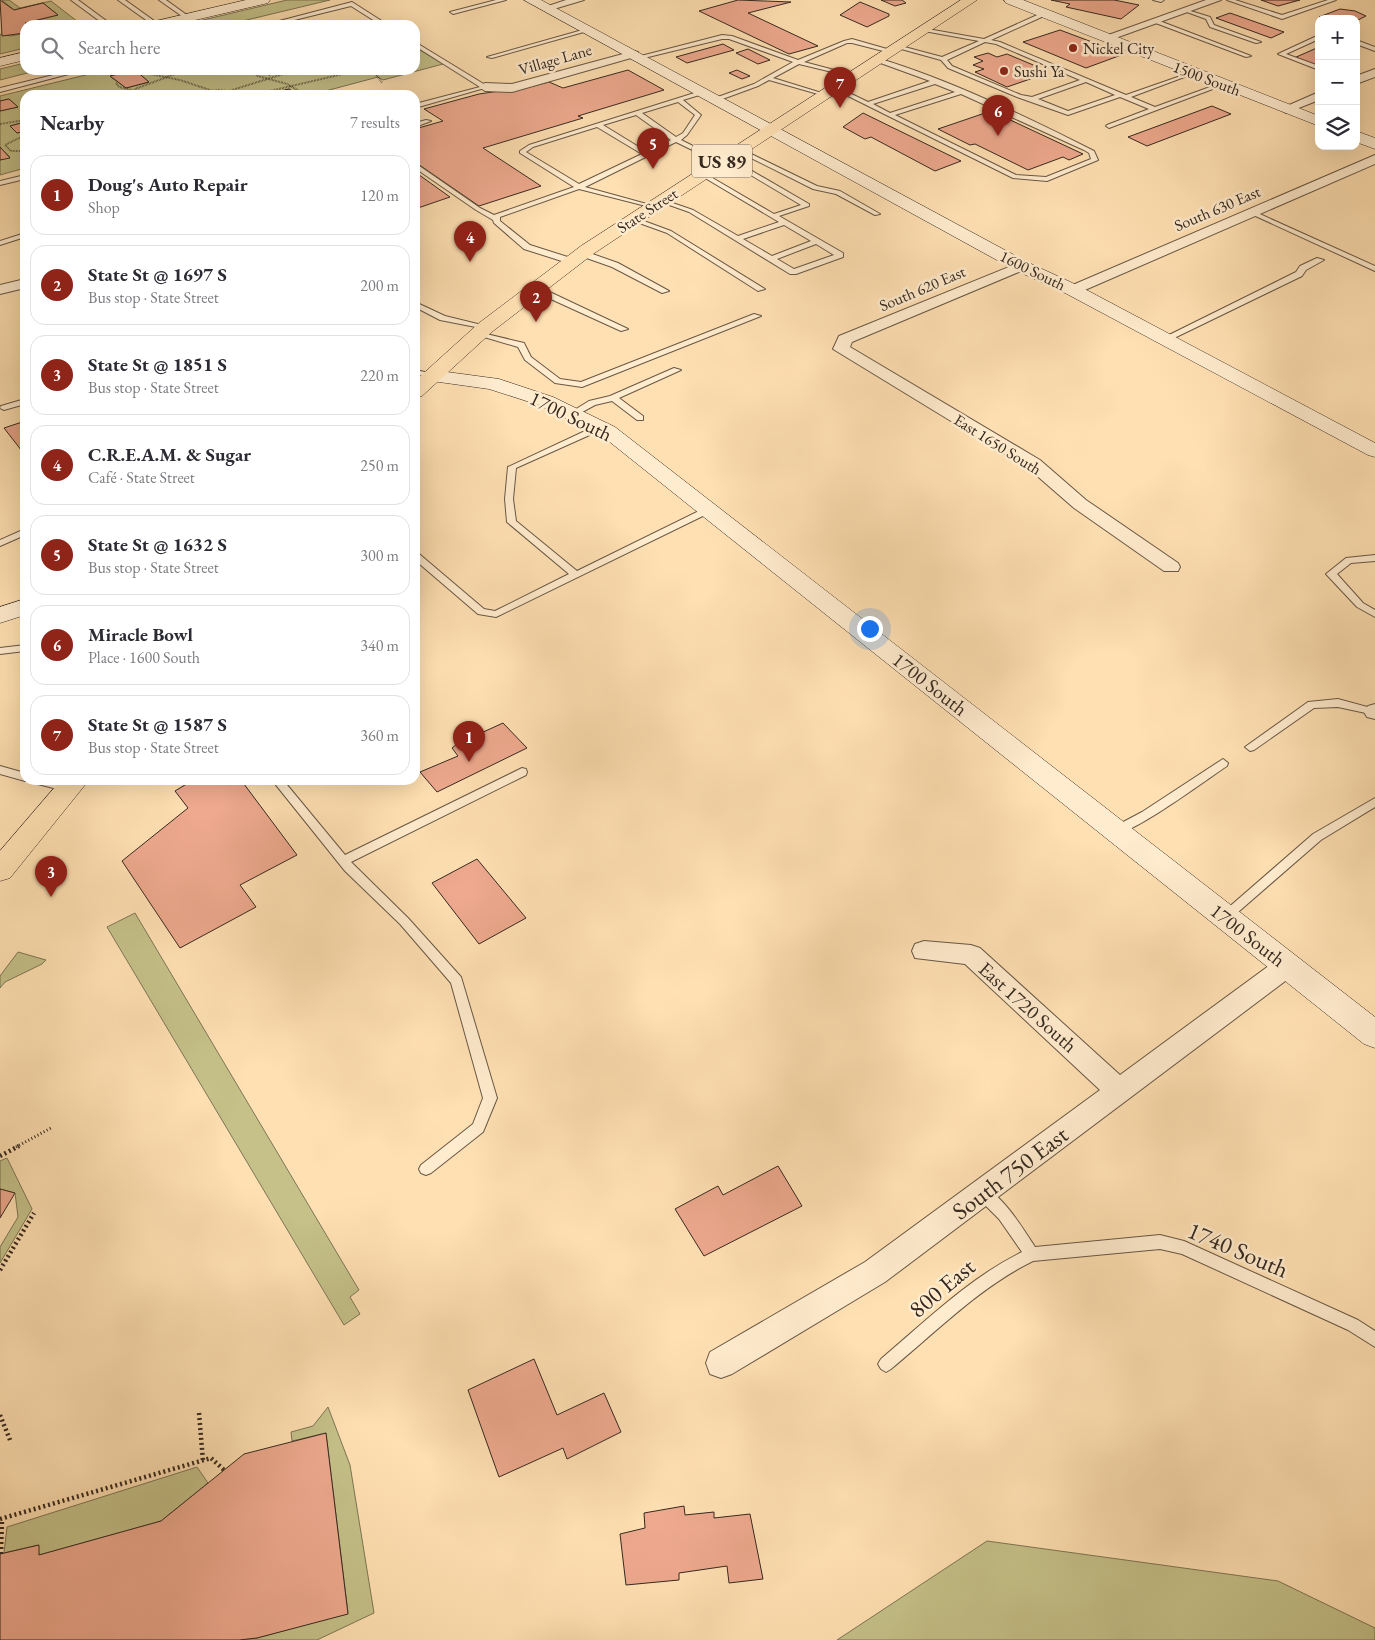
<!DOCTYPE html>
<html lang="en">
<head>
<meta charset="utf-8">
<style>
	body { margin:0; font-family:"EB Garamond",serif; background:#f2f2f3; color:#2b2b33 }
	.controls { position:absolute; right:15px; top:15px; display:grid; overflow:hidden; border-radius:10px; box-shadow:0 5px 20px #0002 }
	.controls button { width:45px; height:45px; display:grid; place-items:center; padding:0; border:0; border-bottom:1px solid #e1e1e2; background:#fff; color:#2b2b33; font:25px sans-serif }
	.you { position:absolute; left:869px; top:628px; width:18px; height:18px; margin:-12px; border:4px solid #fff; border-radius:50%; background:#1a73e8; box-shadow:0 0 0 8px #1a73e833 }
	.badge { display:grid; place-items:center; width:32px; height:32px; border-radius:50%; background:#8f2418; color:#fff; font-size:16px; font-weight:700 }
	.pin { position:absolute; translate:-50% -41px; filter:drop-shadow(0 1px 2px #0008) }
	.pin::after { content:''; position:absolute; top:26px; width:18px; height:15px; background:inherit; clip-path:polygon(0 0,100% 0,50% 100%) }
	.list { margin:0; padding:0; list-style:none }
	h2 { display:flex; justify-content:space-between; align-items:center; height:65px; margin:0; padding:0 20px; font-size:21px }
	h2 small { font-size:16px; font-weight:400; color:#7c7c81 }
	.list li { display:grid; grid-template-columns:32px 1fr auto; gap:15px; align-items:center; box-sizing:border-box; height:80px; margin:0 10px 10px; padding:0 10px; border:1px solid #e1e1e2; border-radius:15px }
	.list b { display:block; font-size:19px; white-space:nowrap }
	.list p { margin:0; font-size:16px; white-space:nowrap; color:#7c7c81 }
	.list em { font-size:16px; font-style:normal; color:#7c7c81 }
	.icon { flex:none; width:28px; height:28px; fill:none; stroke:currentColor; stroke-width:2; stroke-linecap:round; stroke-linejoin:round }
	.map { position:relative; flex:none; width:1375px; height:1640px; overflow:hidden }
	.search { position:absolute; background:#fff; box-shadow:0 5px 20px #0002; left:20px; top:20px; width:400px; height:55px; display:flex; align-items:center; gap:12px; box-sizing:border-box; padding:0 18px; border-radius:15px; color:#7c7c81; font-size:19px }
	.panel { position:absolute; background:#fff; box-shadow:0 5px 20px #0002; left:20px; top:90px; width:400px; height:695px; border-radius:15px }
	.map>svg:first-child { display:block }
	.green { fill:#c5c189; stroke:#7d7555; fill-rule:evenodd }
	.building { fill:#eea98e; stroke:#352921 }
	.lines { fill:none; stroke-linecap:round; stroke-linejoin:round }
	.lane-casing { stroke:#685745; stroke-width:2 }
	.street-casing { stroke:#685745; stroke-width:2 }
	.secondary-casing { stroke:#352921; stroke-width:1 }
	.primary-casing { stroke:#352921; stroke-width:1 }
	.path-far2 { stroke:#352921; stroke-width:2; stroke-dasharray:0.5 1; stroke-linecap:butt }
	.path-far1 { stroke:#352921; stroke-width:3; stroke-dasharray:1 2.5; stroke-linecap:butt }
	.path { stroke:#352921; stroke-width:4.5; stroke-dasharray:2 3; stroke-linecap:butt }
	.lane { fill:#ffebcd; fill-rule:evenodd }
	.street { fill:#ffebcd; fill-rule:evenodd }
	.secondary { fill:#ffebcd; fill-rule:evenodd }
	.primary { fill:#ffe0b2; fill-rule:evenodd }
	.poi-dot { fill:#8f2418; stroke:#ffebcd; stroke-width:2 }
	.labels { text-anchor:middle; stroke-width:5; stroke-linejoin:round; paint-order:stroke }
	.far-poi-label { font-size:16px; fill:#352921; stroke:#ffebcd; text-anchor:start }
	.far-street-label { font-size:16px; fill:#352921; stroke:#ffebcd }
	.shield { fill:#ffebcd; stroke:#726355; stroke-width:1 }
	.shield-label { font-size:19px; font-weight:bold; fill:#352921 }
	.street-label { font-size:20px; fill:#352921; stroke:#ffebcd }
	.near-street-label { font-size:24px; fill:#352921; stroke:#ffebcd }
</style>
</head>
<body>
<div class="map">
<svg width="1375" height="1640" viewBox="0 0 1375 1640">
	<rect width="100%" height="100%" fill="#ffe0b2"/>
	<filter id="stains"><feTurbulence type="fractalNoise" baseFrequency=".004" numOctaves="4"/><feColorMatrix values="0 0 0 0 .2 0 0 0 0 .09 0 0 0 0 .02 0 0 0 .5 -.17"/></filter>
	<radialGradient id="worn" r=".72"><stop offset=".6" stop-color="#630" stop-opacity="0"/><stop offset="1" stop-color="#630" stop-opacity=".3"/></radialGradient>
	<g class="green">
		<polygon points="2,0 9,0 20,8 51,1 82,25 28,25 25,23 58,15 43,3 14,10"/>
		<polygon points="287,0 330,0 226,25 182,25"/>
		<polygon points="25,33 25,48 0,54 0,34 11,36"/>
		<path d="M 415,47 L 443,64 L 383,80 L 378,77 L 318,93 L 320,95 L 298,95 L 289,89 L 265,95 L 222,95 L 219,93 L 212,95 L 25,95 L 25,122 L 10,126 L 17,133 L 25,131 L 25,168 L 0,175 L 0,160 L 10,157 L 0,147 L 0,111 L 18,107 L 9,99 L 0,101 L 0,96 L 106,70 L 162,70 L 166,72 L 175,70 L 261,70 L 269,75 L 290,70 L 385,70 L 391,73 L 415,70 L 417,66 ZM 134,70 L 149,82 L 126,88 L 111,77 Z"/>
		<polygon points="25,63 25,70 39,70 0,80 0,69"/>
		<polygon points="135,913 359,1290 350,1297 360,1314 344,1325 107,927"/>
		<polygon points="18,952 46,960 42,964 5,982 0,988 0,976"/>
		<polygon points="7,1158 32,1209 0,1263 0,1247 18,1217 15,1193 0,1189 0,1161"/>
		<polygon points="328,1407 350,1465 374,1613 317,1640 239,1640 257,1638 348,1613 326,1433 292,1441 291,1432 313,1426"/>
		<polygon points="197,1467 208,1483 161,1521 39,1555 38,1545 4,1553 7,1527"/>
		<polygon points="987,1541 1278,1581 1375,1628 1375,1640 837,1640"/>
	</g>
	<g class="building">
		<polygon points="0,0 14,10 43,3 58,15 25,23 28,25 25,25 25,30 23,31 25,33 2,36"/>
		<polygon points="738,0 791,2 748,13 818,46 789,54 699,11"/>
		<polygon points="881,0 902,0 906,3 895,6"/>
		<polygon points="1051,0 1114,0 1139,5 1121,19 1066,7 1070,4"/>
		<polygon points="1261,0 1300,0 1278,6"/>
		<polygon points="860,2 889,14 889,16 867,27 840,15"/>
		<polygon points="1340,9 1355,11 1366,16 1356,21 1356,19 1319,17"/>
		<polygon points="1230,13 1284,32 1271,38 1216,18"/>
		<polygon points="1060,30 1124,54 1086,68 1023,42"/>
		<polygon points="723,44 734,50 687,63 676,57"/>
		<polygon points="1319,47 1319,64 1316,65 1294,58"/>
		<polygon points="748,49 770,60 758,64 736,53"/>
		<polygon points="988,53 997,57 1007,54 1038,67 1025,72 1036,77 1007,87 975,72 984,69 973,65 983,61 974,57"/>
		<polygon points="135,70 149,82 126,88 110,76"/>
		<polygon points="261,70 290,70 269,75"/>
		<polygon points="628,70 664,90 578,116 583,118 483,148 541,186 479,206 415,162 415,129 443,121 424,109 479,94 506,90 510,92 549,82 563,88"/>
		<polygon points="737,70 750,76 742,79 729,73"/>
		<polygon points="289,89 298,95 265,95"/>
		<polygon points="9,99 18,107 0,111 0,101"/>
		<polygon points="1212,106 1231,114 1147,146 1128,137"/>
		<polygon points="991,111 1083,154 1069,160 1063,157 1028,170 975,144 970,145 938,129"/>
		<polygon points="863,113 961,161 935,171 871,137 865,139 843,127"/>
		<polygon points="25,122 25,131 17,133 10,126"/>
		<polygon points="0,147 10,158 0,160"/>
		<polygon points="415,172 450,197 415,209"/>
		<polygon points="25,421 25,455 4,428"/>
		<polygon points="503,723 527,748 437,792 420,772 458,756 452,748 457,744"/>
		<polygon points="193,780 241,780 297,855 240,885 256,907 180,948 122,861 188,808 175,791"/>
		<polygon points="477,859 526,918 479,944 432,883"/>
		<polygon points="778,1166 802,1206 704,1256 675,1209 718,1186 723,1195"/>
		<polygon points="0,1189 15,1193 0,1218"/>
		<polygon points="534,1359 557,1415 604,1393 621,1432 567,1459 563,1448 499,1477 468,1390"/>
		<polygon points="326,1433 348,1614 257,1638 239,1640 0,1640 0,1554 39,1545 39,1555 161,1521 244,1454"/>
		<polygon points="684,1506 685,1515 714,1512 714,1518 750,1514 763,1579 729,1583 727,1566 679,1573 679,1580 626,1585 620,1534 645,1528 644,1513"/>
	</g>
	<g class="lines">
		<g class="lane-casing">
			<g id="lane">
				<polygon points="71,0 78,0 112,25 105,25"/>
				<polygon points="118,0 125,0 160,25 153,25"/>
				<polygon points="159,0 166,0 191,18 186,19"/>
				<polygon points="496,0 506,0 453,14 450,12"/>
				<polygon points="1153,0 1164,0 1161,2"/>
				<polygon points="1227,0 1235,0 1282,15 1328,0 1336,0 1282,19"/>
				<polygon points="352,2 388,25 381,25 351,6 274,25 264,25"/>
				<polygon points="1184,9 1210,17 1214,25 1261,42 1256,43 1210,27 1206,19 1184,11"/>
				<path d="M 1044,12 L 1046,15 L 991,40 L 1000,42 L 1126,95 L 1195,71 L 1195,73 L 1131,97 L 1155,107 L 1221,83 L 1226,84 L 1109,128 L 1106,126 L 1107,125 L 1149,109 L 1120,97 L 1068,115 L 1017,97 L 948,68 L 941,60 L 894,47 L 897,45 L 942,57 L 979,41 L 924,31 L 922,28 L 984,39 ZM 985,42 L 996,44 L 1080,80 L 1032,97 L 1021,95 L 952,66 L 947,60 ZM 1086,82 L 1115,95 L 1068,111 L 1038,99 Z"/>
				<polygon points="1153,20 1157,20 1251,56 1246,57 1153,22"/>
				<polygon points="586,29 591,30 492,58 487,57"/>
				<polygon points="722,35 732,36 798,60 844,41 852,39 894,51 891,53 852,43 847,43 804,62 853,75 853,77 799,64 773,78 825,94 825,96 769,80 758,86 717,101 714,99 715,98 754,84 793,62 729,39 722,39 640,59 637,57"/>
				<polygon points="1319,35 1319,39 1286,54 1319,66 1319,70 1278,54"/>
				<polygon points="1356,40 1375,47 1375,51 1356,44"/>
				<polygon points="415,42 487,86 488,87 415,108 415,104 480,87 415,46"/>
				<path d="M 877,58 C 948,79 1027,117 1094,151 L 1098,160 L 1047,181 L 1013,178 L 832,88 L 837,87 L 868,102 L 930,81 L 875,61 ZM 935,84 L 955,92 L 890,113 L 873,104 ZM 961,94 L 1084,150 L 1089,153 L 1091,159 L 1046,177 L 1016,175 L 895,115 Z"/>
				<polygon points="74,70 84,70 0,92 0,88"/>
				<path d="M 704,90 L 707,92 L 706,93 L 683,100 L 701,115 L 687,135 L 681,140 L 723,161 L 723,163 L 719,163 L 676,142 L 585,187 L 654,206 L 654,208 L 579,189 L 500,217 L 500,221 L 530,245 L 574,259 L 574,263 L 568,263 L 524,249 L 494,223 L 493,220 L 476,210 L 415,168 L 415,163 L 480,208 L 494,215 L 574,187 L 520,153 L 520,151 L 529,145 ZM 678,102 L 695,115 L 683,133 L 676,137 L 642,113 ZM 636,115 L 671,140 L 647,152 L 603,125 ZM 597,127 L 642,154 L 579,184 L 526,152 L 533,147 Z"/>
				<polygon points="426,120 431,121 415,127 415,123"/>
				<polygon points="737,149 741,149 817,186 840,191 880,214 875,215 836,194 813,189 737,151"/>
				<path d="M 724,157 L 728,157 L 809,204 L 809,206 L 779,216 L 843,253 L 843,257 L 796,274 L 790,274 L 689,212 L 658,201 L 661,199 L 693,210 L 738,236 L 779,222 L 700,175 L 700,173 L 704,173 L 774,214 L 801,205 L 724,159 ZM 784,225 L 811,241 L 772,256 L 743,239 ZM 816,244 L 834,255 L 794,269 L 777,259 Z"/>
				<polygon points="25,175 25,179 0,185 0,181"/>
				<polygon points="1249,211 1253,211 1375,266 1375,271 1249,213"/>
				<polygon points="633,217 671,231 765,289 758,291 667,233 631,220 631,218"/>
				<polygon points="25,233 25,237 0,245 0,241"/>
				<polygon points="578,251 584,251 618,263 669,291 662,293 612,267 578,255"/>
				<polygon points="1317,258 1324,260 1306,270 1302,276 1168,341 1161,339 1296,272 1300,266"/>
				<polygon points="531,286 537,286 628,329 621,331 531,290"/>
				<polygon points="415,302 445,316 490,327 486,329 440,320 415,307"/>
				<polygon points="754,314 761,316 582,387 555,383 525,360 518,347 474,334 478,332 524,343 531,357 560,379 581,382"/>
				<polygon points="674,368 681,370 619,398 643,416 643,420 637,420 612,401 595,405 575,416 569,416 568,414 589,401 610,396"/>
				<polygon points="415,370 435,374 436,376 432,378 415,374"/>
				<polygon points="25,399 25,404 4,410 0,408 1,406"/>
				<polygon points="600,424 604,427 603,429 516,468 513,499 516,521 577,571 705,508 711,508 711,512 496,617 478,614 415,560 415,552 418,553 484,609 495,611 569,574 507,522 505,499 508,467"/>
				<polygon points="25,529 25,535 0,546 0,540"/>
				<polygon points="1375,555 1375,561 1351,563 1337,574 1363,603 1375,610 1375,617 1357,607 1326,574 1346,558"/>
				<polygon points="25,645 25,651 0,654 0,648"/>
				<polygon points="1338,699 1375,709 1375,715 1338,707 1314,708 1254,750 1250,751 1245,747 1308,702"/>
				<path d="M 1223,759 L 1228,763 L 1227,766 C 1210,777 1127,839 1112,834 L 1110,831 L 1112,828 L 1142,812 Z"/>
				<polygon points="0,766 25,773 25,780 28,780 25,781 0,774"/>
				<polygon points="522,768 526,769 527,772 526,775 351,862 408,918 461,977 497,1098 483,1132 431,1173 426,1175 421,1173 419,1169 421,1165 473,1124 483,1098 451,983 400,924 345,871 272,780 283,780 345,855"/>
				<polygon points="33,780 53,780 73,785 75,788 69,792 34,783"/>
				<polygon points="1375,798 1375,807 1321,840 1229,920 1221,920 1219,917 1221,914 1313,834"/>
				<path d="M 983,1187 C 1002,1194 1024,1230 1035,1247 L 1160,1235 L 1184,1241 L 1358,1320 L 1375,1331 L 1375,1347 L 1348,1330 L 1182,1254 L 1160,1249 L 1033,1261 C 980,1287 937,1331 891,1369 L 886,1372 L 881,1369 L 878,1364 L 881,1359 C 926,1321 969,1278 1022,1252 L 999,1219 L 978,1198 L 976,1193 L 978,1188 Z"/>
			</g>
		</g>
		<g class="street-casing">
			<g id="street">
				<polygon points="566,0 584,0 547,11 542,8"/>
				<polygon points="1206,0 1221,0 1110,40 1106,41 1100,38"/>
				<polygon points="634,51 638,52 638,56 512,92 485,91 479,87 485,83 512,84"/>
				<polygon points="1375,69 1375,77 1356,84 1356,76"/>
				<polygon points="1319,92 1319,100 1286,113 1280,109"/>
				<polygon points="1375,155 1375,164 1078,293 1068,293 1066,290 1068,287"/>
				<polygon points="1021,262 1026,263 1028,266 1026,269 852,342 850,347 1040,460 1086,500 1178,563 1180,567 1178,571 1164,571 1074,508 1028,468 833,349 839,336"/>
				<polygon points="25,279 25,288 0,294 0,285"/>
				<polygon points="1375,704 1375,719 1367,717 1364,712 1368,706"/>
				<polygon points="924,941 971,945 980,948 1120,1075 1278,959 1287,956 1296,959 1299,966 1296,973 885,1282 732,1374 721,1378 710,1374 706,1363 710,1352 865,1262 1100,1090 965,964 915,958 912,951 915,944"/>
			</g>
		</g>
		<g class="secondary-casing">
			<g id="secondary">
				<polygon points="246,0 270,0 268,3 174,25 150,25 152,22"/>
				<polygon points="524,0 541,0 1027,262 1079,286 1375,443 1375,457 1368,455 1067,294 1015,270"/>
				<polygon points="1004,0 1023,0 1319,116 1319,126 1006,3"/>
				<polygon points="25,52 25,60 0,66 0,58"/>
				<polygon points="1356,131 1375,138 1375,149 1356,142"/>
				<polygon points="432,370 499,379 553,397 615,427 1375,1017 1375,1048 1364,1044 601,435 539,405 489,389 425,380 422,376 425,372"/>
				<polygon points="25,599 25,615 0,623 0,607"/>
			</g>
		</g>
		<g class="primary-casing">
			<g id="primary">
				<polygon points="961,0 977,0 593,254 493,331 422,396 415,398 415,381 479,323 581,246"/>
				<polygon points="61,780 89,780 10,878 0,881 0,851"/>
			</g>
		</g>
		<g class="path-far2">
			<polyline points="144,70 150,74 180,80 213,91"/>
			<polyline points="251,70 258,76 287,84 306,95"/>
			<polyline points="373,70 382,83"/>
			<polyline points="116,83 119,87 152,95"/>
			<polyline points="135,89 186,70"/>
			<polyline points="193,95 218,90 248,93 270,91 360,70"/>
			<polyline points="228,95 229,91 296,70"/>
			<polyline points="0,124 25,120"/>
			<polyline points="25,135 5,145 11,151 25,151"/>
		</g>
		<polyline class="path-far1" points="16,1147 51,1128"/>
		<g class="path">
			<polyline points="0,1156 19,1146"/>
			<polyline points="0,1270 34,1213"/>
			<polyline points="199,1413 203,1461"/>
			<polyline points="0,1415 10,1440"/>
			<polyline points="0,1519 211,1458 224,1470"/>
			<polyline points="1,1554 2,1519"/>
		</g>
		<use href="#lane" class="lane"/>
		<use href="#street" class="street"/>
		<use href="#secondary" class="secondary"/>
		<use href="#primary" class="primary"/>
	</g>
	<g class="poi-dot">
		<circle cx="1073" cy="48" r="5"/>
		<circle cx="1004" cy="71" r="5"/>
	</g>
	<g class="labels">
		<g class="far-poi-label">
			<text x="1083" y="54">Nickel City</text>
			<text x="1014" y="77">Sushi Ya</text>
		</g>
		<g class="far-street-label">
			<text transform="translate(555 59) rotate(-16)" y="6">Village Lane</text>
			<text transform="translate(1207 78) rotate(21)" y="6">1500 South</text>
			<text transform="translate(1217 208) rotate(-23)" y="6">South 630 East</text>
			<text transform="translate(647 210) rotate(-33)" y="6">State Street</text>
			<text transform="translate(1033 270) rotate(26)" y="6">1600 South</text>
			<text transform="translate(922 288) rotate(-23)" y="6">South 620 East</text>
			<text transform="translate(998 444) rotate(32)" y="6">East 1650 South</text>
		</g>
		<rect class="shield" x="692" y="144.5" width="60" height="33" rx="4"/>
		<g class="shield-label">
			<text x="722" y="168">US 89</text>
		</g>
		<g class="street-label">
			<text transform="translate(571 416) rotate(26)" y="7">1700 South</text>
			<text transform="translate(930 684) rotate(38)" y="7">1700 South</text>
			<text transform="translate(1248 935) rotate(38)" y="7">1700 South</text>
			<text transform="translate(1028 1007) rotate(42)" y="7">East 1720 South</text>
		</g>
		<g class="near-street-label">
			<text transform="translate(1010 1173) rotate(-37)" y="8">South 750 East</text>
			<text transform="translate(1238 1250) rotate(23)" y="8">1740 South</text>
			<text transform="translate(942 1288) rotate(-40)" y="8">800 East</text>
		</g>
	</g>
	<rect width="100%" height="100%" filter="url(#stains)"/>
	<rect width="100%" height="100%" fill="url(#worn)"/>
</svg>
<div class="controls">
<button>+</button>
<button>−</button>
<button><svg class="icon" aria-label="layers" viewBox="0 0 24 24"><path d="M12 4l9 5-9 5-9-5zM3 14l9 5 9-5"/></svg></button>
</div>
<div class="you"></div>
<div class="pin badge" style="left:469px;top:762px">1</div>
<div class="pin badge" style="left:536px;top:322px">2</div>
<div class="pin badge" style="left:51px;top:897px">3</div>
<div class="pin badge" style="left:470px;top:262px">4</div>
<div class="pin badge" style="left:653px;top:169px">5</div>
<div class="pin badge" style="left:998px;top:136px">6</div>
<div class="pin badge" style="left:840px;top:108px">7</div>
<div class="search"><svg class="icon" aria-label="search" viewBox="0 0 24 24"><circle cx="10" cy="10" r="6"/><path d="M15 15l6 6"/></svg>Search here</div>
<section class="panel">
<h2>Nearby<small>7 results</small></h2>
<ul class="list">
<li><span class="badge">1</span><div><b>Doug's Auto Repair</b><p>Shop</p></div><em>120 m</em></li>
<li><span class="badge">2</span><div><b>State St @ 1697 S</b><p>Bus stop · State Street</p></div><em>200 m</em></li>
<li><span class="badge">3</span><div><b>State St @ 1851 S</b><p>Bus stop · State Street</p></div><em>220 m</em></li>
<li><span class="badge">4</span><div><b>C.R.E.A.M. &amp; Sugar</b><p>Café · State Street</p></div><em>250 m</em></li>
<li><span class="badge">5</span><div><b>State St @ 1632 S</b><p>Bus stop · State Street</p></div><em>300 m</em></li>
<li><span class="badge">6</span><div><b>Miracle Bowl</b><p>Place · 1600 South</p></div><em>340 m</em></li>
<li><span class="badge">7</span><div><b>State St @ 1587 S</b><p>Bus stop · State Street</p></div><em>360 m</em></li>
</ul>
</section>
</div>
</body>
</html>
